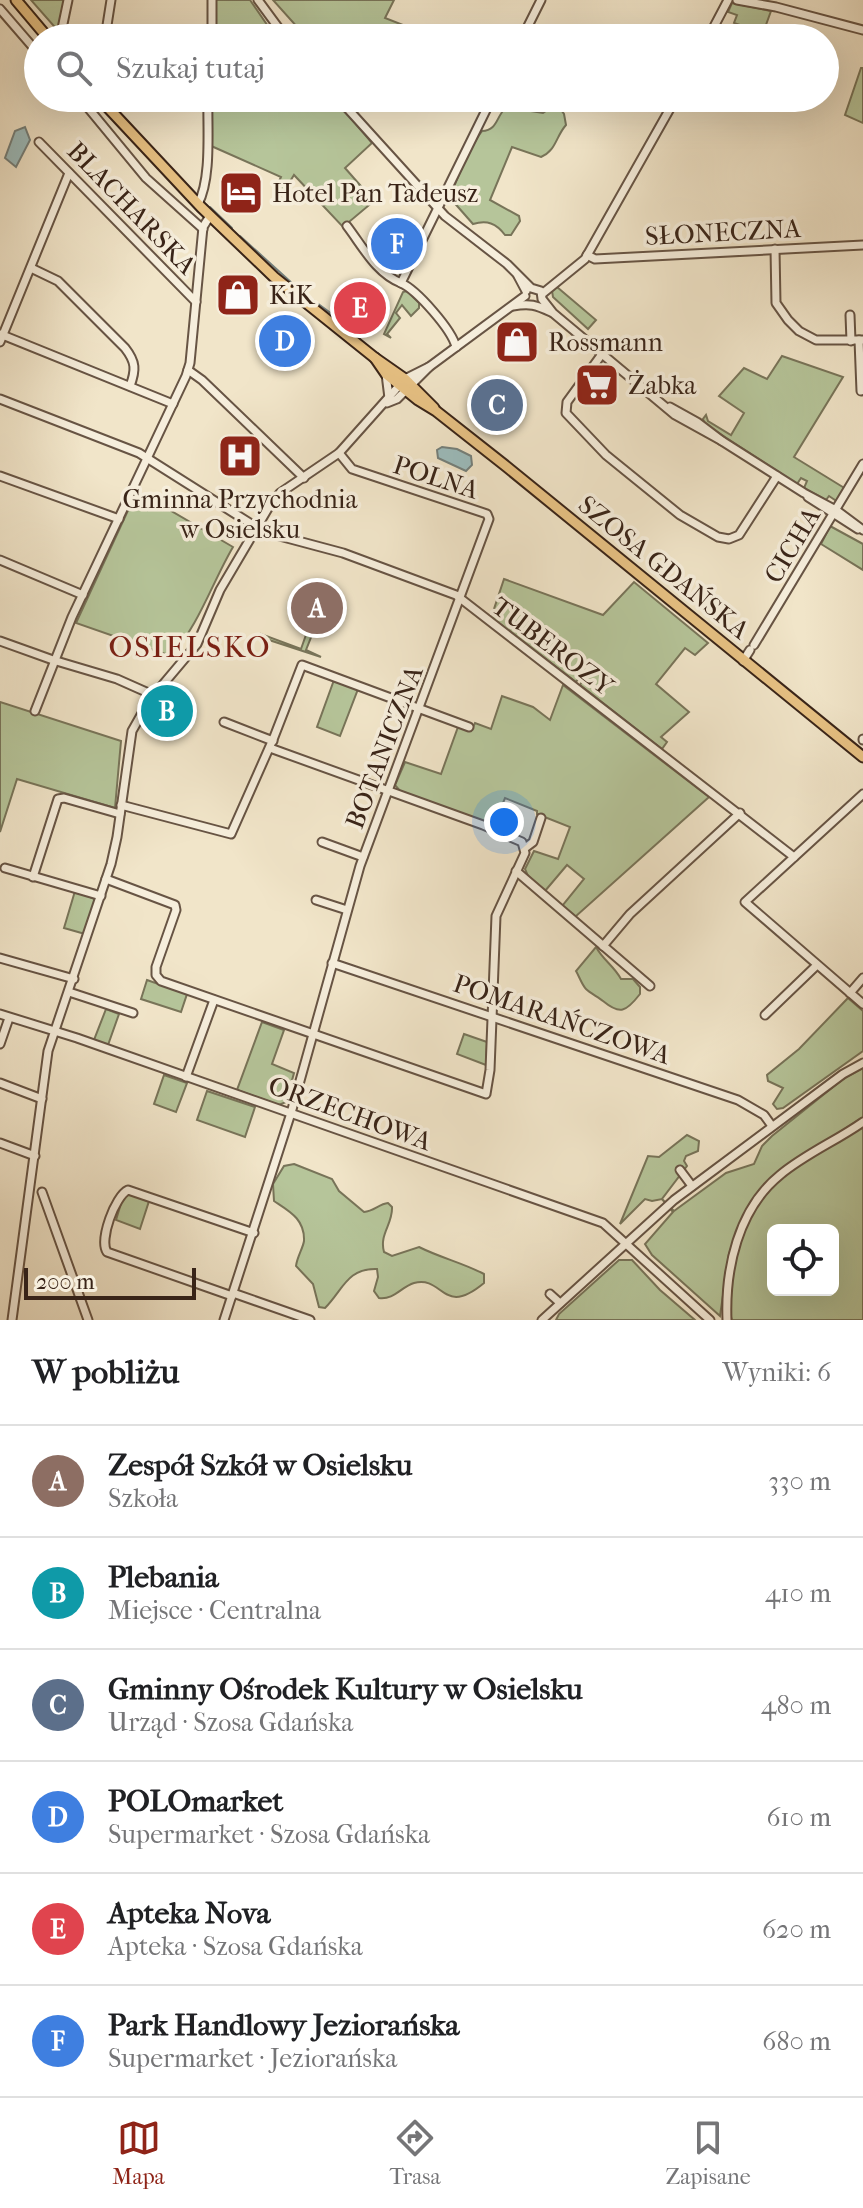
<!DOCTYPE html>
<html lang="pl">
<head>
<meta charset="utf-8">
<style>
	body { margin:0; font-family:"IM FELL French Canon",serif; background:#f2f2f2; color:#202124 }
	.controls { position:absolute; right:24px; bottom:24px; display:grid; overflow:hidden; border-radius:12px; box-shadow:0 8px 32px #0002 }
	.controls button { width:72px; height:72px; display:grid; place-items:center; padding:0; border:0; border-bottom:2px solid #e0e0e0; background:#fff; color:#202124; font:40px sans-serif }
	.scale { position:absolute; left:24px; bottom:20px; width:172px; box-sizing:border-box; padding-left:8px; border:4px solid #392418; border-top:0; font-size:22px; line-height:28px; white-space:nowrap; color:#392418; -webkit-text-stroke:6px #f6eedc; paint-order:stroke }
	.you { position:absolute; left:504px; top:822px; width:28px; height:28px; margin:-20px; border:6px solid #fff; border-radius:50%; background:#1a73e8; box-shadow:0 0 0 12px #1a73e833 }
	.badge { display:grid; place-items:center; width:52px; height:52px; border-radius:50%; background:#8f2418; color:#fff; font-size:26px; font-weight:700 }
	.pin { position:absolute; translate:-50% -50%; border:4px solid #fff; box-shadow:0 2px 8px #0006 }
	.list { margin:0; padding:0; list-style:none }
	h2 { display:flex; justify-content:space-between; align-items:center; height:104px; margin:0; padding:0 32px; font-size:34px }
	h2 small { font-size:26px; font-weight:400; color:#757577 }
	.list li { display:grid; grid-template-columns:52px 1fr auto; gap:24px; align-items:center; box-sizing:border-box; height:112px; padding:0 32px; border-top:2px solid #e0e0e0 }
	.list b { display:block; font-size:30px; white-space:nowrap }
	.list p { margin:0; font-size:26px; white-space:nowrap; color:#757577 }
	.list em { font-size:26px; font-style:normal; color:#757577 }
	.icon { flex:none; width:44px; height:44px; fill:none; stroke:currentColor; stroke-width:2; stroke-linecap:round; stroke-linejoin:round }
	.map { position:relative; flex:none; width:863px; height:1320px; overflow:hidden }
	.search { position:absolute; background:#fff; box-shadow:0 8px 32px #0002; left:24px; right:24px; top:24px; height:88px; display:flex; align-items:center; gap:20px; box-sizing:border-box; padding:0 28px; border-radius:44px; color:#757577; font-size:30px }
	.sheet { height:776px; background:#fff }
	nav { display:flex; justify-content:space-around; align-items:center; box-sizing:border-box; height:112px; border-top:2px solid #e0e0e0; background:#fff; font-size:22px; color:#757577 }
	nav a { display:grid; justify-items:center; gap:4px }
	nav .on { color:#8f2418 }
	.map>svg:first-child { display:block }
	.green { fill:#b6c59a; stroke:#787459; stroke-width:2; fill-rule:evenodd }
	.water { fill:#9cbdbe; stroke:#74807c; stroke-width:2 }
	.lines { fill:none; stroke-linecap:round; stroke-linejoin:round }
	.stream { stroke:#74807c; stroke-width:2 }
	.minor-casing { stroke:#675444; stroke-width:11 }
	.major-casing { stroke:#392418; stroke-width:13 }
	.minor { stroke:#f6eedc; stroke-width:7 }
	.major { stroke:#e8c284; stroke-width:9 }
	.labels { text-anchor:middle; stroke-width:7; stroke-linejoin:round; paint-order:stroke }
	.poi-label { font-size:26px; fill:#392418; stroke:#f6eedc; text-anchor:start }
	.street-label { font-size:26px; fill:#392418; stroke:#f6eedc }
	.quarter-label { font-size:30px; letter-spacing:2px; fill:#7a1f14; stroke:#f6eedc }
</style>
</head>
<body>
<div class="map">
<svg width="863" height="1320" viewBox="0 0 863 1320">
	<rect width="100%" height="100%" fill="#f1e5c9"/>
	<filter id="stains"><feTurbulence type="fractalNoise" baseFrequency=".0025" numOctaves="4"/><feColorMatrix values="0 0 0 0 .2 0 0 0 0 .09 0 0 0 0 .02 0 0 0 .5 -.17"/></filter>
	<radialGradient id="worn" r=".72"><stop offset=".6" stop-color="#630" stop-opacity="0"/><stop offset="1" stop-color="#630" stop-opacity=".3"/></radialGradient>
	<g class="green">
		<polygon points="31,0 65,0 60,33"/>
		<polygon points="215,0 250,0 274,35 271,38 213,38"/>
		<polygon points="273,0 394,0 385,18 436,38 307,38"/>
		<polygon points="732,3 771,11 763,33 734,23 737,15 728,12"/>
		<polygon points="861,68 863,68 863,123 845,115"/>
		<polygon points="210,98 334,98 372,143 345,168 374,201 343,227 294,175 281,196 274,192 281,177 209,145"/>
		<path d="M 519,103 L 531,111 L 543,113 L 553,106 L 559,107 L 564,114 L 566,125 C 556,136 556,151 541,157 L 512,147 L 490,200 L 519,216 L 520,221 L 511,235 L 505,235 C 496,223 487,220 473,224 L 451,199 C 451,188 475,139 482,131 C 503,130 493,106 519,103 Z"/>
		<polygon points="557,287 596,320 588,329 553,297 552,291"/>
		<polygon points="407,291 419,303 419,308 411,316 402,305 396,313 400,318 387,334 391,338 384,334 403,292"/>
		<polygon points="782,356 843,377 794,457 846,489 838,502 829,496 826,500 804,488 807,481 801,478 797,484 705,424 703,419 706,415 708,421 731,435 744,413 719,396 744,368 767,379"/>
		<path d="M 137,491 L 233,547 C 212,583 199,625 171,656 L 76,623 Z"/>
		<polygon points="830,526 863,544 863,570 821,544"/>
		<polygon points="504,579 603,615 634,582 708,643 695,655 685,648 656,684 689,712 661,737 667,742 662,749 580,685 583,680 578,679 576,682 491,618"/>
		<polygon points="323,592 327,596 320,615 323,620 318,620 306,650 321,657 260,637 261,634 301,649 313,615 319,615 315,613"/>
		<polygon points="334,680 358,689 340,736 317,727"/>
		<polygon points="563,685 709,797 575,917 562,906 584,879 567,865 545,891 528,876 525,869 534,851 558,859 570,827 537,814 537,811 505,798 494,825 400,791 395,785 405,762 441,774 458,727 471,731 475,723 491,729 502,696 533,707 550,720"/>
		<polygon points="0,702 121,741 115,808 17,779 0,832"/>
		<polygon points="75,891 95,899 85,934 64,928"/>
		<path d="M 596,947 C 603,960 614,966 621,979 L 633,979 L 640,987 L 640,994 C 626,1012 620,1015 603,1001 C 598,997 590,993 586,989 C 582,985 579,976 576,971 Z"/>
		<polygon points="147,980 187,994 181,1012 141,999"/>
		<polygon points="848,998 863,1011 863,1051 783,1108 777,1109 773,1104 783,1088 768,1081 767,1075 799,1049"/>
		<polygon points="106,1009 119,1014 108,1045 94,1040"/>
		<polygon points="262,1022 284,1030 272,1064 294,1073 286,1102 279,1105 237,1090"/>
		<polygon points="464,1034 487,1042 486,1065 457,1054"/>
		<path d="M 863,1068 L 863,1117 L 789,1165 L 788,1171 L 863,1125 L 863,1320 L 732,1320 L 729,1311 L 737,1231 L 729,1254 L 720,1316 L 652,1255 L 645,1244 L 673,1212 L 662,1199 L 652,1201 L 645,1199 L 620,1224 L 648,1156 L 659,1157 L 687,1135 L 699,1141 L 698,1151 L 686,1156 L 684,1161 L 687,1166 L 662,1199 L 674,1211 L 726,1173 L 754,1164 L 762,1146 L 772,1136 L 843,1079 ZM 773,1230 L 833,1230 L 833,1290 L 773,1290 Z"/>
		<polygon points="164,1075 187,1083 176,1112 154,1104"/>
		<polygon points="207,1091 255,1107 245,1137 197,1120"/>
		<path d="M 294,1164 L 332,1179 L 339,1191 L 364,1212 C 374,1211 379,1204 388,1203 L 392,1207 C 393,1224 379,1234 384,1252 L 392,1256 L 419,1247 C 441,1258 463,1263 484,1274 L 484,1283 C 442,1318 444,1275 414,1283 C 401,1287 394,1300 379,1298 L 374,1291 L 378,1277 L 377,1269 C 347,1268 343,1290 325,1308 L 319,1307 L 313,1284 L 296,1266 C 297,1257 303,1248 304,1241 C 305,1219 289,1211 274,1201 L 273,1184 L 284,1166 Z"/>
		<polygon points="130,1194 149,1201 140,1229 116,1220 123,1197"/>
		<polygon points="619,1260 632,1260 660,1290 695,1320 556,1320 559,1314"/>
	</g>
	<g class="water">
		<polygon points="25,127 30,140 16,167 5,158 15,131"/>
		<polygon points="442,447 457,449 471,456 472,465 466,471 438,458 437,450"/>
	</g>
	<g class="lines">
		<g class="stream">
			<polyline points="210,207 232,228"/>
			<polyline points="240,236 293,284"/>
			<polyline points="298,288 301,290"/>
			<polyline points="306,295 347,325"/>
		</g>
		<g class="minor-casing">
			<g id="minor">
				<polyline points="212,0 212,38"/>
				<polyline points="258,0 286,38"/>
				<polyline points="737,0 776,7 863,30"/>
				<polyline points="0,9 38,53"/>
				<polyline points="60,38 68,0"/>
				<polyline points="105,38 111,0"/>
				<polyline points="522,38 541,0"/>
				<polyline points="708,38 728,0"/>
				<polyline points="80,98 146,178 203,229"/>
				<polyline points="338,98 445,216 507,264 531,288 541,291 542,299 553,313 675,415 722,441"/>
				<polyline points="39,142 196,302"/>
				<path d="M 198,204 C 212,178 207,127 208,98"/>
				<path d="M 347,226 C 363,247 376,273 401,283"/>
				<polyline points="775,249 776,303 788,320 799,331 816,340 863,340"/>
				<polyline points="587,255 595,259 863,245"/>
				<path d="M 31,268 L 58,281 L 125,348 C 136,362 136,370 130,386"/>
				<polyline points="518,276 526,291"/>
				<polyline points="542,294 585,259 676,98"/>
				<path d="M 513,306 C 530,303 536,305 551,312"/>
				<polyline points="850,315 851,341"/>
				<polyline points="0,334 173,404"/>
				<polyline points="859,340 861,391"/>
				<polyline points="0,342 69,173"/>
				<path d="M 456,347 C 452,330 417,290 401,283 L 492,98"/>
				<polyline points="602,354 567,402 566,413 606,455 680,515 718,537 729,539 739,535 777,476"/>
				<polyline points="188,370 202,380 304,478"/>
				<polyline points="386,374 389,398"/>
				<polyline points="0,399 139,453 256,527"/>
				<polyline points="387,403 397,399 429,367 525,296"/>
				<polyline points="670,407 697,422 722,441 804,493 836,510 863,530"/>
				<polyline points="0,476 119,519"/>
				<polyline points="808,497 858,529"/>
				<polyline points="257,526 272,534 343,553 456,595 794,857"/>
				<polyline points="0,560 83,595"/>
				<polyline points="0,641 53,660 117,679 153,695"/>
				<polyline points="754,645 863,464"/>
				<polyline points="743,661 750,650"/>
				<polyline points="35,711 72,617 186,376 190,363 203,227 210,216"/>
				<polyline points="224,722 273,741"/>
				<polyline points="863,739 863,740"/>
				<polyline points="863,794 745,902 863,1004"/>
				<polyline points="121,805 231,834 274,737 302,665 469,727"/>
				<polyline points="322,842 363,857"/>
				<polyline points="525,848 533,842 541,818"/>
				<polyline points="5,868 101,896"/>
				<polyline points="516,871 650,986"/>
				<polyline points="33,877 58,799 64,798 120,814"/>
				<polyline points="106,879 175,905 176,910 156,967 156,975 161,981 486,1094 490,1070 496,916 525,853 522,842 483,825 270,748"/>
				<polyline points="316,900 347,910"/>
				<polyline points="603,946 630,914 740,813"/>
				<polyline points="0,958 74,979"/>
				<polyline points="332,963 738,1100 764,1115 772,1126"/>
				<polyline points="69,992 133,1013"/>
				<polyline points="850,993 863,978"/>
				<polyline points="0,1014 77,1038 603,1223 710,1320"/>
				<polyline points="765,1015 817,965"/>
				<polyline points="0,1044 9,1018"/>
				<polyline points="186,1077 214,1000"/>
				<polyline points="0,1083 42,1099"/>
				<polyline points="0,1143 35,1156"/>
				<polyline points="680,1170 692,1186"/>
				<polyline points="42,1192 88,1320"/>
				<polyline points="233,1293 310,1320"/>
				<polyline points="550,1294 560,1303"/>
				<path d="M 232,1296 L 107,1252 C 99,1240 115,1196 128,1190 L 254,1233"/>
				<polyline points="12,1320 48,1051 111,864 117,837 132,731 149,701 197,644 220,590 270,505 280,493 339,453 405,379 429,367"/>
				<polyline points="224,1320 291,1113 360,866 489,519 487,514 352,469 339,453"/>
				<polyline points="542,1320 674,1200 843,1074 863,1063"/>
				<path d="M 727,1320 C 725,1269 738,1209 780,1175 C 805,1154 836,1141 863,1122"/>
			</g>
		</g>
		<g class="major-casing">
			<g id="major">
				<polyline points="16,0 48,38"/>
				<polyline points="99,98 201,207 274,277 375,358 405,379 434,408"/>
				<polyline points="375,358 386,374 418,400 436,411 507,467 863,757"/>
			</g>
		</g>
		<use href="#minor" class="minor"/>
		<use href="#major" class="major"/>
	</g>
	<defs>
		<g id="hotel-square" transform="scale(2.3)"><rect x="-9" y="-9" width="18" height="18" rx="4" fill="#8f2418" stroke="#f6eedc"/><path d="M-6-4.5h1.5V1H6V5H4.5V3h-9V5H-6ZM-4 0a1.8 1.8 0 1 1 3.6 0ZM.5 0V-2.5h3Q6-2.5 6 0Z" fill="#fff"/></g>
		<g id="shop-square" transform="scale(2.3)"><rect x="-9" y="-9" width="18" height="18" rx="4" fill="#8f2418" stroke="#f6eedc"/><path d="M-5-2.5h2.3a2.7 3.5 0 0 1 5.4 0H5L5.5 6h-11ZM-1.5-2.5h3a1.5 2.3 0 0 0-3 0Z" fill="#fff"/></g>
		<g id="supermarket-square" transform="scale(2.3)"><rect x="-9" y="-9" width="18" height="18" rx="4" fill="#8f2418" stroke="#f6eedc"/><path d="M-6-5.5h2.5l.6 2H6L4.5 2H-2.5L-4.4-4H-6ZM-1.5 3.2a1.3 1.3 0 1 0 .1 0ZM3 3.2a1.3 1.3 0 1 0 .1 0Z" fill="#fff"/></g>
		<g id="hospital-square" transform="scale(2.3)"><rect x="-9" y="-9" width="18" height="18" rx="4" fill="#8f2418" stroke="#f6eedc"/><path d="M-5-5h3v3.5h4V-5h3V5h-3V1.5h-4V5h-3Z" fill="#fff"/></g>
	</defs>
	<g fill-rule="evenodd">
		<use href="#hotel-square" x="241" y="193"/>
		<use href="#shop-square" x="238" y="295"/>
		<use href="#shop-square" x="517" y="342"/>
		<use href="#supermarket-square" x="597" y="385"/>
		<use href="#hospital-square" x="240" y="456"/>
	</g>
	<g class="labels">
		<g class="poi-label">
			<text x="272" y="202">Hotel Pan Tadeusz</text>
			<text x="269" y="304">KiK</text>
			<text x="548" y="351">Rossmann</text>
			<text x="628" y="394">Żabka</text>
			<text x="240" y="508" text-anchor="middle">Gminna Przychodnia<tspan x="240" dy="30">w Osielsku</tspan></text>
		</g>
		<g class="street-label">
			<text transform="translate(132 208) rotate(46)" y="9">BLACHARSKA</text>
			<text transform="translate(723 232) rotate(-3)" y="9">SŁONECZNA</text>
			<text transform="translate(436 477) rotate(18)" y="9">POLNA</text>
			<text transform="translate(792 545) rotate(-59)" y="9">CICHA</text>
			<text transform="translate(664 567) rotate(39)" y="9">SZOSA GDAŃSKA</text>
			<text transform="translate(553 646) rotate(37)" y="9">TUBEROZY</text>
			<text transform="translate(384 747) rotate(-69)" y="9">BOTANICZNA</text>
			<text transform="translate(562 1019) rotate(19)" y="9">POMARAŃCZOWA</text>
			<text transform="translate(350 1113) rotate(20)" y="9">ORZECHOWA</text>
		</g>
		<g class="quarter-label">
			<text x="190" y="657">OSIELSKO</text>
		</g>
	</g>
	<rect width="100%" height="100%" filter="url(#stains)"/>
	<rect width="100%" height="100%" fill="url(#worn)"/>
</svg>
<div class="controls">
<button><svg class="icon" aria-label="locate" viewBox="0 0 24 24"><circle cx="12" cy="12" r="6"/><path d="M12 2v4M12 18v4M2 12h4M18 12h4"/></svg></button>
</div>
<div class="scale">200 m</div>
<div class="you"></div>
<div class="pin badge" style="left:317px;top:608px;background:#8d6e63">A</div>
<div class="pin badge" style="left:167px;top:711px;background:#0f9aa8">B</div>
<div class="pin badge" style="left:497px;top:405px;background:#5c6f8a">C</div>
<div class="pin badge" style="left:285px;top:341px;background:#3f7fe0">D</div>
<div class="pin badge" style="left:360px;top:308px;background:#e0444e">E</div>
<div class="pin badge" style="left:397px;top:244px;background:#3f7fe0">F</div>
<div class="search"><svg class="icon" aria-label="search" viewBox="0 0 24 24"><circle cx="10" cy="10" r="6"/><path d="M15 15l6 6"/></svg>Szukaj tutaj</div>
</div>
<section class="sheet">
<h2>W pobliżu<small>Wyniki: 6</small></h2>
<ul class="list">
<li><span class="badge" style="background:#8d6e63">A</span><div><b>Zespół Szkół w Osielsku</b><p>Szkoła</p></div><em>330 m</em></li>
<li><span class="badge" style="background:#0f9aa8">B</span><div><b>Plebania</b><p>Miejsce · Centralna</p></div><em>410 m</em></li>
<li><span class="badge" style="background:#5c6f8a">C</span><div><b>Gminny Ośrodek Kultury w Osielsku</b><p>Urząd · Szosa Gdańska</p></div><em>480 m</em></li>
<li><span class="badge" style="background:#3f7fe0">D</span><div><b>POLOmarket</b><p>Supermarket · Szosa Gdańska</p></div><em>610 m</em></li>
<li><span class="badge" style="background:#e0444e">E</span><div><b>Apteka Nova</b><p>Apteka · Szosa Gdańska</p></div><em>620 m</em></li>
<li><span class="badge" style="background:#3f7fe0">F</span><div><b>Park Handlowy Jeziorańska</b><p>Supermarket · Jeziorańska</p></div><em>680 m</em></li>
</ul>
</section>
<nav>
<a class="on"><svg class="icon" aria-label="map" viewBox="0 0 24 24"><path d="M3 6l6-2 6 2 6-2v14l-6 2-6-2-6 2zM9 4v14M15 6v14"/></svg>Mapa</a>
<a><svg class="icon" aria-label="directions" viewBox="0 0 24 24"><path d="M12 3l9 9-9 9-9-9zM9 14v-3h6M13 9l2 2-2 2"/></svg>Trasa</a>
<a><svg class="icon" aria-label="saved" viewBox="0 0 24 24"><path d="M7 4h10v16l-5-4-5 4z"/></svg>Zapisane</a>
</nav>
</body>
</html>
